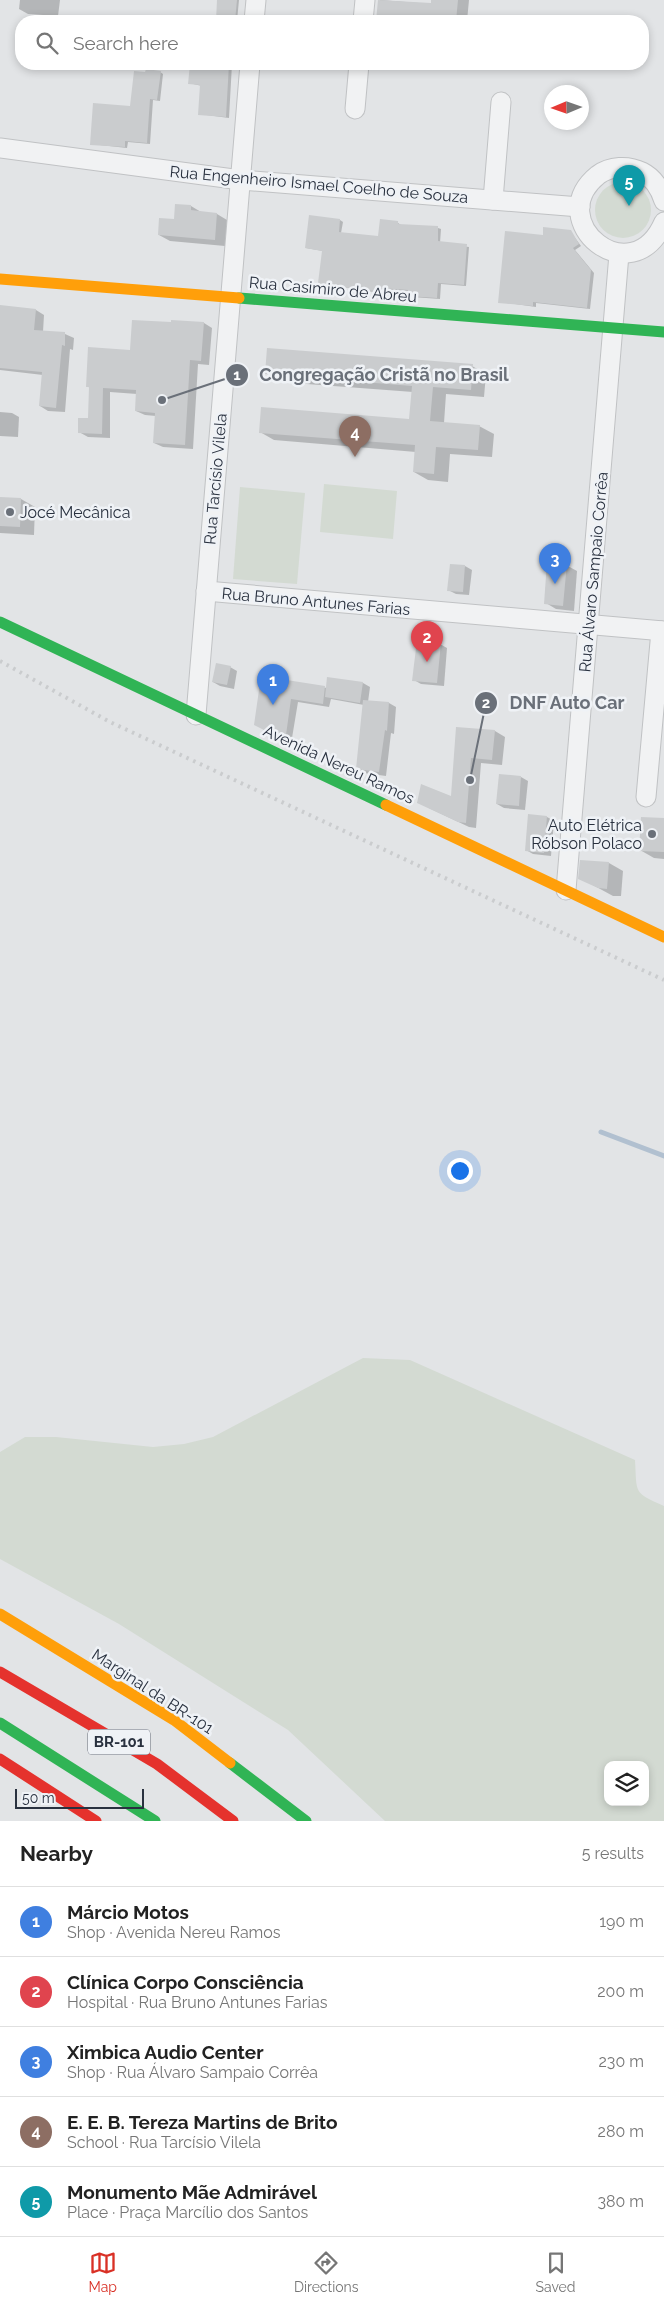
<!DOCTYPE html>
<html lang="en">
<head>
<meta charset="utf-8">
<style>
	body { margin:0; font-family:Raleway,sans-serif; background:#f6f6f6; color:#222 }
	.controls { position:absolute; right:15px; bottom:15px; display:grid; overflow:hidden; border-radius:10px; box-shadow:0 2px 8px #0003 }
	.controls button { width:45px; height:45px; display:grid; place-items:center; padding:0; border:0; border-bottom:1px solid #e0e0e0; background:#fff; color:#222; font:25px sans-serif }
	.compass { position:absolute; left:544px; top:85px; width:45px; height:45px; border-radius:50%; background:#fff; box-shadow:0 2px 8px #0003; rotate:268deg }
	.scale { position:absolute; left:15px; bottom:12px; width:129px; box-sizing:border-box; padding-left:5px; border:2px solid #29313f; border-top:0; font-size:14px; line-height:18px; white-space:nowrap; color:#29313f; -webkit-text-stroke:4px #eff2f6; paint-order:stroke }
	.you { position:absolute; left:459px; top:1170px; width:18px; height:18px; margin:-12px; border:4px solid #fff; border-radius:50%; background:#1a73e8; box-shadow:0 0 0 8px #1a73e833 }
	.badge { display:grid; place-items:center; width:32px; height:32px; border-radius:50%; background:#d93025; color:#fff; font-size:16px; font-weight:700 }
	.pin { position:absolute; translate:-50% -41px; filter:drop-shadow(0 1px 2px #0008) }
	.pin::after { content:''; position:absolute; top:26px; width:18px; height:15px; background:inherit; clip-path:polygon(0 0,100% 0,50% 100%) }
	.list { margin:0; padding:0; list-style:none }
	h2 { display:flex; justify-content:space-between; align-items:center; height:65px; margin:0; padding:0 20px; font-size:21px }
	h2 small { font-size:16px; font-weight:400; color:#767676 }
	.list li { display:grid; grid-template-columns:32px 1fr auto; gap:15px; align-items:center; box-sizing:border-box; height:70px; padding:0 20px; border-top:1px solid #e0e0e0 }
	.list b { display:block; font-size:19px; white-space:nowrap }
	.list p { margin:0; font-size:16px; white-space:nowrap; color:#767676 }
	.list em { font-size:16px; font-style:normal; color:#767676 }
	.icon { flex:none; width:28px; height:28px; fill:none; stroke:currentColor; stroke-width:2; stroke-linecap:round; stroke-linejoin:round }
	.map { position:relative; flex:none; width:664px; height:1821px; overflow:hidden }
	.search { position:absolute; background:#fff; box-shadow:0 2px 8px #0003; left:15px; right:15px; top:15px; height:55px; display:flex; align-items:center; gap:12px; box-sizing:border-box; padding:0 18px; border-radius:20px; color:#767676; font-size:19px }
	.sheet { height:415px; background:#fff }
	nav { display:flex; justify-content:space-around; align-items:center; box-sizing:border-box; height:70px; border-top:1px solid #e0e0e0; background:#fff; font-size:14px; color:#767676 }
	nav a { display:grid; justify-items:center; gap:2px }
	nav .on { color:#d93025 }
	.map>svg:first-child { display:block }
	.green { fill:#d3dad2; fill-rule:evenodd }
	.shadow { fill:#0003 }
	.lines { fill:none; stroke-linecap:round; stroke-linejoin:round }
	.stream { stroke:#b1c0d0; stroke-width:5 }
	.building { fill:#caccce }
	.street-casing { stroke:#c0c2c4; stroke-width:21 }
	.street { stroke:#f1f2f3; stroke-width:19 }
	.fast { stroke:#30b455; stroke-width:11 }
	.slow { stroke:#ff9f0a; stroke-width:11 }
	.jam { stroke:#e5322d; stroke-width:11 }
	.rail { stroke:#caccce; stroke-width:4; stroke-dasharray:2.5 5; stroke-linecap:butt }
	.poi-dot { fill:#6a7079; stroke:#eff2f6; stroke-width:2 }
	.labels { text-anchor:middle; stroke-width:5; stroke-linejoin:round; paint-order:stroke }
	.shield { fill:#eff2f6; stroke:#646b76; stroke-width:1 }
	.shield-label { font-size:15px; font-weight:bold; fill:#29313f }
	.street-label { font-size:16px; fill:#29313f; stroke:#eff2f6 }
	.poi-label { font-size:16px; fill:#29313f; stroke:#eff2f6; text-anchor:start }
	.leader { fill:none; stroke:#6a7079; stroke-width:2 }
	.callout-dot { fill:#6a7079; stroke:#eff2f6; stroke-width:2 }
	.mark-label { font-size:15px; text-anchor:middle; font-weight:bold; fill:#fff }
	.callout-label { font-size:18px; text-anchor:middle; font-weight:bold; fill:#6a7079; stroke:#eff2f6; stroke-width:5; stroke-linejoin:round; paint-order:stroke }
</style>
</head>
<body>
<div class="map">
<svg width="664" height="1821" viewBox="0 0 664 1821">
	<rect width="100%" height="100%" fill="#e2e4e6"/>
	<g class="green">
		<circle cx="623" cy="210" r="28"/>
		<polygon points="324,484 397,491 393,539 320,532"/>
		<polygon points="240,487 305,493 297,584 233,579"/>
		<path d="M 363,1358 L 410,1360 L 635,1460 C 637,1494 633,1492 664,1506 L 664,1821 L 385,1821 L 288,1730 L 119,1624 L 0,1559 L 0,1452 L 25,1437 L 56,1437 L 153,1447 L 184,1444 L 213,1437 ZM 608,1765 L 645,1765 L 645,1802 L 608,1802 Z"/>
	</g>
	<g class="shadow">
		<polygon points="20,0 60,0 58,16 28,14 19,9"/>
		<polygon points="219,0 239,0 237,21 217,21"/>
		<polygon points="380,0 432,4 432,0 469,0 467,21 378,21"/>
		<polygon points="191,64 232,64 229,118 199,114 202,86 189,83"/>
		<polygon points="471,64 526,64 525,70"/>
		<polygon points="160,72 163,74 160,101 153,100 150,144 128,142 127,148 91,144 131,107 146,74"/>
		<polygon points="191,206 201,212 217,214 227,220 225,246 170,241 159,235"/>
		<polygon points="340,220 343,222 341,233 380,237 398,223 401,225 438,228 441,229 440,243 469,247 466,286 441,284 440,299 412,297 409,295 409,291 382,289 382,292 354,291 351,288 322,285 319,283 323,251 306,248"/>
		<polygon points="570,231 581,246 575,250 594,273 590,309 536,303 536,307 500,302 544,237"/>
		<polygon points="0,306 36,310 44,315 43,332 65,334 74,338 73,350 70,349 65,412 48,411 40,406 43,375 0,370"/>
		<polygon points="172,321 204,323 212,328 209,365 198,364 193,449 163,447 154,443 156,416 145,415 136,411 137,394 110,392 110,438 88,437 79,432 89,419 90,388 87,386 131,351 172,324"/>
		<polygon points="472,366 486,374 484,397 446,394 444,423 479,426 494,434 492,457 450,454 448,482 428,480 414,472 416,452 274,440 260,432 410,421 413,392 280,382 266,373"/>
		<polygon points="0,412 12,413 19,417 18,437 0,436"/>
		<polygon points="0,498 21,499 35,507 34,535 0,533"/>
		<polygon points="566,565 577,571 574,611 556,609 546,603"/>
		<polygon points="465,566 472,570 469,595 456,594 448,590"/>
		<polygon points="440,644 447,648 444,686 421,684 414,680"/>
		<polygon points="230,667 237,671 234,689 220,686 213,682"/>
		<polygon points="262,677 327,688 363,683 370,687 368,702 389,703 396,707 394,734 391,733 386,776 364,773 357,769 364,705 331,699 329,707 298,702 292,738 278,736 263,729"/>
		<polygon points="457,729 495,731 505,737 502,765 481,763 476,828 469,827 429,808 453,798"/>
		<polygon points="521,777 528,781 525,810 504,808 497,804"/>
		<polygon points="529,816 547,817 554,821 551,856 533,854 526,850"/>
		<polygon points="664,819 664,859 654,858 640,850"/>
		<polygon points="609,863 623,871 621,896 613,896 580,878"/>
	</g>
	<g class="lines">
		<polyline class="stream" points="601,1132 664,1156"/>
	</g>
	<g class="building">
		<polygon points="217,0 237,0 235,21 216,21"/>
		<polygon points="378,0 431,3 431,0 458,0 456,21 376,21"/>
		<polygon points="190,64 229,64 226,117 198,115 200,85 188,84"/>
		<polygon points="146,69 161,71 157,100 150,99 147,143 125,141 125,147 90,145 93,103 130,106 134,71 145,72"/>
		<polygon points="175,204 191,205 191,210 217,213 215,240 158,235 159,218 174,219"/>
		<polygon points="309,215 340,219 339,232 378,236 380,219 398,221 398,224 438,226 438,241 467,244 464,285 438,283 437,298 407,296 408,290 379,288 379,291 350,290 350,288 318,283 322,251 305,248"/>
		<polygon points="543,227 571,230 579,244 573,248 591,270 587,308 533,302 533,306 498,303 505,231 543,235"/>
		<polygon points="0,305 36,309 34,330 65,332 65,346 62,345 56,408 39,406 42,372 0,368"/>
		<polygon points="132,320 171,322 171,320 204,322 201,361 190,360 185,445 153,443 155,413 135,411 136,390 103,388 102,434 78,433 78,418 88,418 89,387 86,387 88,347 130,350"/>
		<polygon points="267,348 473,364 471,390 433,387 430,421 480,425 478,450 436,447 434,474 413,472 415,445 259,433 261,407 409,419 412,386 265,374"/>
		<polygon points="0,497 21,498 20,527 0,526"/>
		<polygon points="547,562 567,563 563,606 544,604"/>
		<polygon points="450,564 465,565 463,592 447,591"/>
		<polygon points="417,640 441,643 437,683 412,681"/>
		<polygon points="216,663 231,666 227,685 212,682"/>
		<polygon points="261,676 325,686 323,704 291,699 286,735 270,733 254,725"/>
		<polygon points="327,677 363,682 360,703 325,697"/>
		<polygon points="363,700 389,702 387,731 385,730 379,772 356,769"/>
		<polygon points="456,727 495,730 492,760 471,758 466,823 458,822 417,803 421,784 451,796"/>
		<polygon points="499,774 521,776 519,806 496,804"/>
		<polygon points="528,814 547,816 544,853 525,851"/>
		<polygon points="641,817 664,818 664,852 639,851"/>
		<polygon points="580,860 609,862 607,889 598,888 578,879"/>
	</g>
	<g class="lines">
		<g class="street-casing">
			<g id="street">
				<polyline points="254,21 256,0"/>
				<polyline points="363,21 365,0"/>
				<polyline points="355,109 359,64"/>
				<polyline points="0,148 241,180 580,207"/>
				<polyline points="493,200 501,102"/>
				<path d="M 664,201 C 660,188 654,178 642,172 C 628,165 610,166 598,175 C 541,221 632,296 664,222"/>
				<polyline points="206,591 664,631"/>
				<polyline points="196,715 250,64"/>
				<polyline points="646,797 661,631"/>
				<polyline points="566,890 619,254"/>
			</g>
		</g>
		<use href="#street" class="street"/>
		<g class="fast">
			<polyline points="239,298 664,332"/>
			<polyline points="0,622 386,805"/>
			<polyline points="0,1723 155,1821"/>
			<polyline points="230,1763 306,1821"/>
		</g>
		<g class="slow">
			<polyline points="0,279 239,298"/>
			<polyline points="386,805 664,937"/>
			<polyline points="0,1614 174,1720 230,1763"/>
		</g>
		<g class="jam">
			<polyline points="0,1672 157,1764 233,1821"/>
			<polyline points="0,1759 96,1821"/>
		</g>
		<polyline class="rail" points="0,661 110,722 664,980"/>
	</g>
	<g class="poi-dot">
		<circle cx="10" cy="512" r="5"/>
		<circle cx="652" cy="834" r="5"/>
	</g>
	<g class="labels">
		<rect class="shield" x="88" y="1729.5" width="62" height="25" rx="4"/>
		<g class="shield-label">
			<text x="119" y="1747">BR-101</text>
		</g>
		<g class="street-label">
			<text transform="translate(319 184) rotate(5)" y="6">Rua Engenheiro Ismael Coelho de Souza</text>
			<text transform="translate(333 289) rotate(5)" y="6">Rua Casimiro de Abreu</text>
			<text transform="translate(215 479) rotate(-85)" y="6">Rua Tarcísio Vilela</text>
			<text transform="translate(593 572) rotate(-85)" y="6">Rua Álvaro Sampaio Corrêa</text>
			<text transform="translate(316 601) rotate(5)" y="6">Rua Bruno Antunes Farias</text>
			<text transform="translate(339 764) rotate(25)" y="6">Avenida Nereu Ramos</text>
			<text transform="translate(153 1691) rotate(33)" y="6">Marginal da BR-101</text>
		</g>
		<g class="poi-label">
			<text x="20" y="518">Jocé Mecânica</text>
			<text x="642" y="831" text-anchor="end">Auto Elétrica<tspan x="642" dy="18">Róbson Polaco</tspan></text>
		</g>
	</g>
	<path class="leader" d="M162 400L237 375M470 780L486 703"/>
	<g class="callout-dot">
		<circle cx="162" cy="400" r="5"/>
		<circle cx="470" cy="780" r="5"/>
		<circle cx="237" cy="375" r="12"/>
		<circle cx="486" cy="703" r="12"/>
	</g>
	<g class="mark-label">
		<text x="237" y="380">1</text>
		<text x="486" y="708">2</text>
	</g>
	<g class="callout-label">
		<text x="384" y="381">Congregação Cristã no Brasil</text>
		<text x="567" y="709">DNF Auto Car</text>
	</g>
</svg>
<div class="controls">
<button><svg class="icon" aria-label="layers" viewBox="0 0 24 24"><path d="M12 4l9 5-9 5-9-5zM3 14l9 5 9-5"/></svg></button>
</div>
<svg class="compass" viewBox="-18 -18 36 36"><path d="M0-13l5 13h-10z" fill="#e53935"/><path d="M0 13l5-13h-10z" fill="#767676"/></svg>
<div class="scale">50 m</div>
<div class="you"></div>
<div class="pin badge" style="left:273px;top:705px;background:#3f7fe0">1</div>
<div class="pin badge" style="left:427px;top:662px;background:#e0444e">2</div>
<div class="pin badge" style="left:555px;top:584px;background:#3f7fe0">3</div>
<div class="pin badge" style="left:355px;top:457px;background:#8d6e63">4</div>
<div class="pin badge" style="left:629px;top:206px;background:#0f9aa8">5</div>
<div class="search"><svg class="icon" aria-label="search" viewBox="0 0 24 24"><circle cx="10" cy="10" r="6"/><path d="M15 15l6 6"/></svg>Search here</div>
</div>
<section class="sheet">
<h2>Nearby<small>5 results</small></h2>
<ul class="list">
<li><span class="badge" style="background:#3f7fe0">1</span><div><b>Márcio Motos</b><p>Shop · Avenida Nereu Ramos</p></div><em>190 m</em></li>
<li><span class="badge" style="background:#e0444e">2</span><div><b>Clínica Corpo Consciência</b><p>Hospital · Rua Bruno Antunes Farias</p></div><em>200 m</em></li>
<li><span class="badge" style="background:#3f7fe0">3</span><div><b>Ximbica Audio Center</b><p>Shop · Rua Álvaro Sampaio Corrêa</p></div><em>230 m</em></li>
<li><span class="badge" style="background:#8d6e63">4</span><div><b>E. E. B. Tereza Martins de Brito</b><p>School · Rua Tarcísio Vilela</p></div><em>280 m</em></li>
<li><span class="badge" style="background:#0f9aa8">5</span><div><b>Monumento Mãe Admirável</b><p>Place · Praça Marcílio dos Santos</p></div><em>380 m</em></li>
</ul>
</section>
<nav>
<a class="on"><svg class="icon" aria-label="map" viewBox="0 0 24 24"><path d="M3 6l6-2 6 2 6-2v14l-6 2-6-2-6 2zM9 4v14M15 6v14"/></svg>Map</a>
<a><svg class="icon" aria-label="directions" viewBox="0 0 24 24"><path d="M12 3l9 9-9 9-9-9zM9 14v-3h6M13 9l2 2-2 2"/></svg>Directions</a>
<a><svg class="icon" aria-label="saved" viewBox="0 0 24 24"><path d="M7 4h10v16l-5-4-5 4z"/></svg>Saved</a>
</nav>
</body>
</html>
